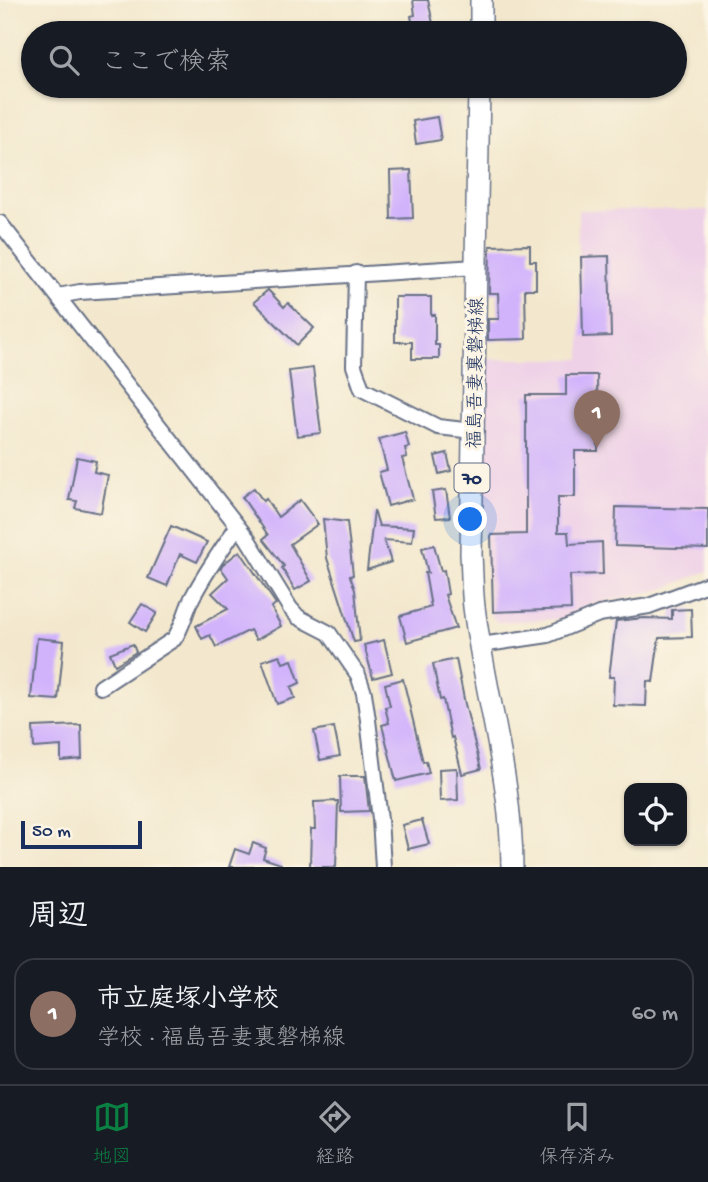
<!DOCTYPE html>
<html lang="ja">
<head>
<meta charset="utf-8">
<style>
	body { margin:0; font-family:"Gochi Hand","Klee One",sans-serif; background:#20242c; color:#f1f3f6 }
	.controls { position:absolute; right:21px; bottom:21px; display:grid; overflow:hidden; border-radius:14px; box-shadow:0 2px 5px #0004 }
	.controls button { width:63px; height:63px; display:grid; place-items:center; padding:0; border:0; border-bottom:2px solid #363941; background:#171b24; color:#f1f3f6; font:35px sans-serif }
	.scale { position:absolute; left:21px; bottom:18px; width:121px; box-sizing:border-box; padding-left:7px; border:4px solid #1b2f5e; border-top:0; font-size:19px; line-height:24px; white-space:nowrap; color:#1b2f5e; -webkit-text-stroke:5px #fcf5e5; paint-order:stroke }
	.you { position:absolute; left:471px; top:520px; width:24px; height:24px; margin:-18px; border:5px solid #fff; border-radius:50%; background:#1a73e8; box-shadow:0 0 0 10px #1a73e833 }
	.badge { display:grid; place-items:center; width:46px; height:46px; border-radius:50%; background:#0b8043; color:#fff; font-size:23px; font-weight:700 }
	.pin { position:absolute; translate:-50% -58px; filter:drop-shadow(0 2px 4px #0008) }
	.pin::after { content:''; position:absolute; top:37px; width:24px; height:21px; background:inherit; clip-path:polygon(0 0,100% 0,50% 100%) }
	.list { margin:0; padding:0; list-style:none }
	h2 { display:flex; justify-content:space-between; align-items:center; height:91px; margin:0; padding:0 28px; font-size:30px }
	h2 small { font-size:23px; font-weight:400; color:#9ea1a6 }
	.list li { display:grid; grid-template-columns:46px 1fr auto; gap:21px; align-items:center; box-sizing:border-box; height:112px; margin:0 14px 14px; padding:0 14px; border:2px solid #363941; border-radius:21px }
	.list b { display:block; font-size:26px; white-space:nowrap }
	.list p { margin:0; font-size:23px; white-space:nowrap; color:#9ea1a6 }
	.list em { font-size:23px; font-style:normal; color:#9ea1a6 }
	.icon { flex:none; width:38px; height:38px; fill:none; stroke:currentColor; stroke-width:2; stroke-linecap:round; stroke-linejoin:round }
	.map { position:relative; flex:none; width:708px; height:867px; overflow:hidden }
	.search { position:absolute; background:#171b24; box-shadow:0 2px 5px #0004; left:21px; right:21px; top:21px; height:77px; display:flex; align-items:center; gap:18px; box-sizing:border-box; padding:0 24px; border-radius:38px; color:#9ea1a6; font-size:26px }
	.sheet { height:217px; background:#171b24 }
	nav { display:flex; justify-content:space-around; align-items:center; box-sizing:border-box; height:98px; border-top:2px solid #363941; background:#171b24; font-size:19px; color:#9ea1a6 }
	nav a { display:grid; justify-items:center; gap:4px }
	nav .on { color:#0b8043 }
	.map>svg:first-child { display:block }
	.built { fill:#eed0e7 }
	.building { fill:#d1b3fc }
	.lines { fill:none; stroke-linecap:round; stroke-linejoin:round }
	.minor-casing { stroke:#677085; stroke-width:18 }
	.primary-casing { stroke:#677085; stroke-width:24 }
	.minor { stroke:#fff; stroke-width:14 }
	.primary { stroke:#fff; stroke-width:21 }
	.labels { text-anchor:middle; stroke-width:6; stroke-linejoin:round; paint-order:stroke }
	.shield { fill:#fcf5e5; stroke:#5e6a86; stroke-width:2 }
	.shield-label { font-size:18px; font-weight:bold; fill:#1b2f5e }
	.street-label { font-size:19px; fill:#1b2f5e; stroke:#fcf5e5 }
</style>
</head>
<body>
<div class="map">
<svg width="708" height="867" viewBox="0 0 708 867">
	<rect width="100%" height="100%" fill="#fcf5e5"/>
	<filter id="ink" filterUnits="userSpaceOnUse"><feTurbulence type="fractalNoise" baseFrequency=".0143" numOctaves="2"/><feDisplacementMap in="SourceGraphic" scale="14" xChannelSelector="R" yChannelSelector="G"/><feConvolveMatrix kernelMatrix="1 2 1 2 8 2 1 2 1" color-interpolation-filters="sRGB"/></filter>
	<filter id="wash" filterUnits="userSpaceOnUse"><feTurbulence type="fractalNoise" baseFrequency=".00686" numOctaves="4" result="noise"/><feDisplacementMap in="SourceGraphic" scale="28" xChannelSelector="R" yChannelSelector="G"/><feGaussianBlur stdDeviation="1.57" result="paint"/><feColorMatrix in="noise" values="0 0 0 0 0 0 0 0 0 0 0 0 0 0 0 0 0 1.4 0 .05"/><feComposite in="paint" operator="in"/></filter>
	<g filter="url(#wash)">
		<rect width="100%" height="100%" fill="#f3e8cd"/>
		<polygon class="built" points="578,210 708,210 708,571 660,590 587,605 563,619 497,622 490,614 484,536 486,359 581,359"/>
		<g id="blocks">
			<g class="building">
				<polygon points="413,0 428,0 435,33 414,33 411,16 415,15"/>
				<polygon points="437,117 441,140 416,144 413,121"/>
				<polygon points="411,170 413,218 391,219 390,171"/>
				<polygon points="530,245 530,261 536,261 536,289 525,289 526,339 488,340 488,319 499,319 498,293 489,293 490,246"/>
				<polygon points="609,256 611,336 583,337 581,257"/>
				<polygon points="268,290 284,307 288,303 314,328 297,345 254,302"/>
				<polygon points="395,297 431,297 431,315 435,315 435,345 439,345 439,359 412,359 412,342 395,342"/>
				<polygon points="313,368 321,433 297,436 289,371"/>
				<polygon points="566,375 597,375 598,451 575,451 575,497 558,497 558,532 568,532 569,544 602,542 603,574 570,575 571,609 493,612 491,535 526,534 526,395 566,395"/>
				<polygon points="405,432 409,447 405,448 407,457 402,458 413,499 388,506 379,472 387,470 379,439"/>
				<polygon points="447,453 451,471 439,474 435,456"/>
				<polygon points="77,457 96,461 94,472 108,475 101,513 75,508 77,501 69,500"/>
				<polygon points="254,488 263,501 266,499 278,517 300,500 318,524 290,544 311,581 295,590 282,568 284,566 263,539 268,535 242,497"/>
				<polygon points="446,490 450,517 436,518 432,492"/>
				<polygon points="616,507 708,509 708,549 615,546"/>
				<polygon points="374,510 379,526 414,528 412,542 384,540 391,562 367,570"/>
				<polygon points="323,519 347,522 353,575 350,576 355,590 360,641 354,642 327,558"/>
				<polygon points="171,526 207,542 197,562 180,554 167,586 148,578"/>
				<polygon points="434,545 441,571 444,570 448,594 445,595 456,628 407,642 400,616 431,607 425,573 428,573 422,548"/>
				<polygon points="240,551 276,604 271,607 281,626 256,640 250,630 216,647 210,635 202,639 196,626 228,609 212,593 228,578 221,568 222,565"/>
				<polygon points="142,604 157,613 145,632 130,622"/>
				<polygon points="691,609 692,637 659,638 653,682 647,681 646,706 613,705 614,677 609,677 616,621 644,618 672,619 672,610"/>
				<polygon points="37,638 64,641 58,700 31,698"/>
				<polygon points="384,640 392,673 373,678 364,645"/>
				<polygon points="133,644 136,652 115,665 110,653"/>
				<polygon points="280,655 283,663 292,660 300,683 291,687 295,698 277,704 262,661"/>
				<polygon points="456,659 465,704 481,769 462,774 453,737 451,738 443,699 440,700 433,664"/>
				<polygon points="403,679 423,762 426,761 429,773 396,781 382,725 389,723 385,707 390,706 385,684"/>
				<polygon points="81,725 82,759 61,761 61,746 34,748 33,727"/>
				<polygon points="334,727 340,756 320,760 314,731"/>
				<polygon points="457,768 458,800 440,801 439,769"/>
				<polygon points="340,776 365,776 369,811 341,812"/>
				<polygon points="338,801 336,867 310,867 311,829 315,829 314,802"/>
				<polygon points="422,820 429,844 408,849 402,825"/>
				<polygon points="253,843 266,848 263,858 281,864 281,867 229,867 235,849 249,854"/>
			</g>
		</g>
	</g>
	<g filter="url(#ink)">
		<use href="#blocks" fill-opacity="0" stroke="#677085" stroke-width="2"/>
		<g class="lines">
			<g class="minor-casing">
				<g id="minor">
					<polyline points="0,223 247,538 290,608 298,617 329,633 358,675 364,693 368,720 380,819 383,867"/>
					<polyline points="356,273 354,366 362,389 438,427 473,431"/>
					<polyline points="58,296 80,292 476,267"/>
					<polyline points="481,645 548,635 599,614 649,606 708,584"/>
					<path d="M 101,687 L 174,639 C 183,627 185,612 192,598 C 205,573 221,550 237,527"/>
				</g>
			</g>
			<g class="primary-casing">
				<g id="primary">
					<polyline points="481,33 481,0"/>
					<path d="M 479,86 L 471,554 C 472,571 472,590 474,607 C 485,694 512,779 512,867"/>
				</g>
			</g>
			<use href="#minor" class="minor"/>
			<use href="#primary" class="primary"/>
		</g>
	</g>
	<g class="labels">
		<rect class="shield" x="454.5" y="463.5" width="35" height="29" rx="5"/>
		<g class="shield-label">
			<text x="472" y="484">70</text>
		</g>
		<g class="street-label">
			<text transform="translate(474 373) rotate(-89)" y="7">福島吾妻裏磐梯線</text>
		</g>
	</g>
</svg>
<div class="controls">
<button><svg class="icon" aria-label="locate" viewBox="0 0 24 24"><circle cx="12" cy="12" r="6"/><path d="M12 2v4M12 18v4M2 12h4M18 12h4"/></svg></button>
</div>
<div class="scale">50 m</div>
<div class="you"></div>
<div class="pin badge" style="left:597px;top:448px;background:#8d6e63">1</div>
<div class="search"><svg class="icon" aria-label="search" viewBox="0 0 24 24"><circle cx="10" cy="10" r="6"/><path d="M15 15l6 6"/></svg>ここで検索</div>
</div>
<section class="sheet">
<h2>周辺<small></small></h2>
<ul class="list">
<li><span class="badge" style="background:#8d6e63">1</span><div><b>市立庭塚小学校</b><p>学校 · 福島吾妻裏磐梯線</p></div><em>60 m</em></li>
</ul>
</section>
<nav>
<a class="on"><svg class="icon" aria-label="map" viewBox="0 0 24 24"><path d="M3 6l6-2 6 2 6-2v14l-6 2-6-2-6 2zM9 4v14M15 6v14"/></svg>地図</a>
<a><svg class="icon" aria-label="directions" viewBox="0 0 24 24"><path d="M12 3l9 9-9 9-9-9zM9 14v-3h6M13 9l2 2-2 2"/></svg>経路</a>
<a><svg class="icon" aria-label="saved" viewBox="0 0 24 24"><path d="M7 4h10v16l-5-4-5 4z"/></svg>保存済み</a>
</nav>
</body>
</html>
